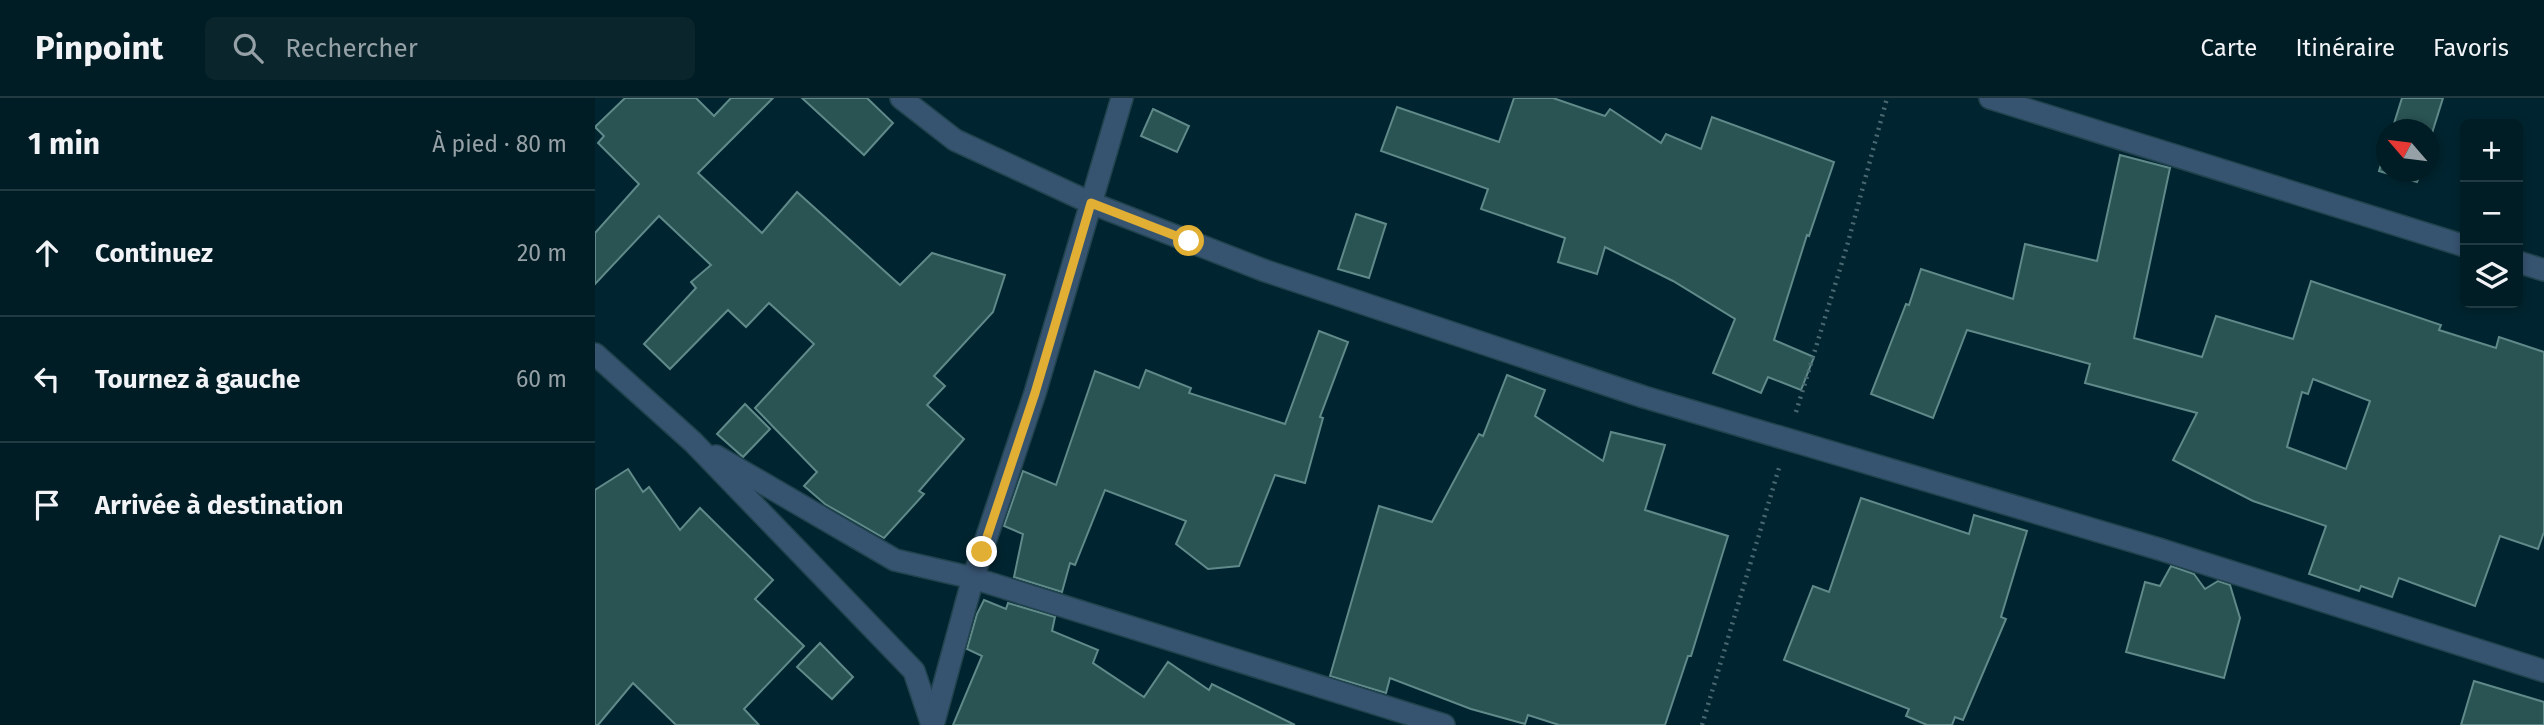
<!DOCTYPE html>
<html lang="fr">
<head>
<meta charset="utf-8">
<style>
	body { margin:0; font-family:"Fira Sans",sans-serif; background:#0a252c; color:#f1f3f6 }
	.controls { position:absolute; right:21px; top:21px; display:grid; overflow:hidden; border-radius:10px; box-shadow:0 4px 10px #0003 }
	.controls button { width:63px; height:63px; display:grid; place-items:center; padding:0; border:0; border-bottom:2px solid #223a41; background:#001c24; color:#f1f3f6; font:35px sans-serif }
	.compass { position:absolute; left:1781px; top:21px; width:63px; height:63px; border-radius:50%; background:#001c24; box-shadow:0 4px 10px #0003; rotate:298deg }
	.stop { position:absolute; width:21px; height:21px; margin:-16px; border:5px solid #e1af34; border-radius:50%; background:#fff }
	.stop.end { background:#e1af34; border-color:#fff; box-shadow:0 2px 7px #0008 }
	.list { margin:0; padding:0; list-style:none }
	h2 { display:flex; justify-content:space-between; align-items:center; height:91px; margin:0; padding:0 28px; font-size:30px }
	h2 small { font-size:23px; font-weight:400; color:#95a1a6 }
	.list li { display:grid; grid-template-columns:46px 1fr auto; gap:21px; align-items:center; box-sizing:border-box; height:126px; padding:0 28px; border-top:2px solid #223a41 }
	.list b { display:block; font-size:26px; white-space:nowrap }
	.list em { font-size:23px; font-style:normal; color:#95a1a6 }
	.icon { flex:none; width:38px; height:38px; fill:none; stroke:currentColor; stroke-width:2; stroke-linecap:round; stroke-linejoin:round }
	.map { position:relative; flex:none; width:1949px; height:627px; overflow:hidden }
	header { display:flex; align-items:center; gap:42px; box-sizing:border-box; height:98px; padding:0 35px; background:#001c24; border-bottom:2px solid #223a41 }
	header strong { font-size:33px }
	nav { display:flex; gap:38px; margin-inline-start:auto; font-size:24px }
	.search { width:490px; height:63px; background:#0a252c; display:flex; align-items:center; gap:18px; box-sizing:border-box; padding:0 24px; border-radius:10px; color:#95a1a6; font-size:26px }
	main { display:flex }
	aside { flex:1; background:#001c24 }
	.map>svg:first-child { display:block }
	.building { fill:#2a5353; stroke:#608a8a; stroke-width:2; fill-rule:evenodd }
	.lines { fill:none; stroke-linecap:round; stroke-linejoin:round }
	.minor-casing { stroke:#21434d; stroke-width:24 }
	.tertiary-casing { stroke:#21434d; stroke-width:24 }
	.path { stroke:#496871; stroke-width:4.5; stroke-dasharray:2 5; stroke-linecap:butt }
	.minor { stroke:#365370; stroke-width:21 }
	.tertiary { stroke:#365370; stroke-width:21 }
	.route { stroke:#e1af34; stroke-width:9 }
</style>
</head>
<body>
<header>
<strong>Pinpoint</strong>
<div class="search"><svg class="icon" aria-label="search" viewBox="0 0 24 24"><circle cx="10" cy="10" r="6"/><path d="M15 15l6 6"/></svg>Rechercher</div>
<nav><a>Carte</a><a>Itinéraire</a><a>Favoris</a></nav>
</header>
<main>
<aside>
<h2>1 min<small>À pied · 80 m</small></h2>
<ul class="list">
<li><svg class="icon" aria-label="ahead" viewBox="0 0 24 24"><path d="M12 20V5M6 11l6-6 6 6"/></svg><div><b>Continuez</b></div><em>20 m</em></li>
<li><svg class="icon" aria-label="left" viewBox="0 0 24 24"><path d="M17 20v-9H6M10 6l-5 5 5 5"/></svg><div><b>Tournez à gauche</b></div><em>60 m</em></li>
<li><svg class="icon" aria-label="arrive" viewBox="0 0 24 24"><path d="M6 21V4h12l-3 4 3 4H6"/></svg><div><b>Arrivée à destination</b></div></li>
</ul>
</aside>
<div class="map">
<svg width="1949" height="627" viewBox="0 0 1949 627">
	<rect width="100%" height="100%" fill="#002530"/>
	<g class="building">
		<polygon points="30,0 101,0 119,18 136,0 178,0 103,75 167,135 202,94 305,187 337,155 410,177 398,214 339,278 350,288 332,307 369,341 324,393 329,396 289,440 230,406 209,388 222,374 160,310 219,246 174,205 151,229 133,212 75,271 49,246 101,190 96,184 116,167 64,118 0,186 0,135 44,86 3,45 9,38 0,29"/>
		<polygon points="207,0 272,0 298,25 269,57"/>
		<polygon points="919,0 958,0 1010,18 1015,11 1066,45 1071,36 1106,51 1117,19 1239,64 1214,138 1212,137 1179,242 1219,259 1206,292 1173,279 1166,295 1118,275 1140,221 1078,183 1010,149 1002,176 963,164 970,140 886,111 893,91 786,53 802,9 904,44"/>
		<polygon points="1807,0 1848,0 1833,48 1833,32 1797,32"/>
		<polygon points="558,11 594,28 582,54 546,38"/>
		<polygon points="1791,50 1791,74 1826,74 1822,84 1784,73"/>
		<path d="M 1525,57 L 1575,70 L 1539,240 L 1607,259 L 1621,218 L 1698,241 L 1716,183 L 1846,227 L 1844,232 L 1901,250 L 1904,239 L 1949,254 L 1949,434 L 1943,451 L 1905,438 L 1880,508 L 1804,480 L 1797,499 L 1766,488 L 1764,493 L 1714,476 L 1731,428 L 1658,403 L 1578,362 L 1602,315 L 1490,285 L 1495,266 L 1372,232 L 1338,320 L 1276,296 L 1311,206 L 1314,207 L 1326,171 L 1418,201 L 1430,146 L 1502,163 ZM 1718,281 L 1775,303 L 1751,371 L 1692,349 L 1707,294 L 1713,296 Z"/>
		<polygon points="761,116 791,126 774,180 743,171"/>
		<polygon points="724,233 753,244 725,319 728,320 710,385 680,377 644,468 613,471 581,446 591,423 510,392 480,467 475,465 467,494 419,479 428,436 409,428 428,373 461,387 500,273 544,290 551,272 596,290 594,295 690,326"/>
		<polygon points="912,277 950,292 940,318 1008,363 1016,334 1070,347 1050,412 1133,438 1096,558 1093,558 1070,627 964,627 933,617 930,626 876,611 795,580 791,595 735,578 784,408 837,424 884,336 888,338"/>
		<polygon points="150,306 175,331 148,359 122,336"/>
		<polygon points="33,371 48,394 54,389 85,432 105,410 178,482 160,501 209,548 149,611 164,627 81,627 38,585 3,627 0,627 0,392"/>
		<polygon points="1266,400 1374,436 1379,417 1432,433 1406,519 1411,521 1368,622 1360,619 1357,627 1332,627 1311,618 1314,611 1189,562 1218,488 1234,494"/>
		<polygon points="1576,468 1599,476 1610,491 1623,483 1635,487 1645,520 1629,580 1531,554 1550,484 1565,488"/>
		<polygon points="389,502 411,511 413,505 460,519 457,533 503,552 498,565 549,599 573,564 614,592 617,586 700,627 358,627 387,558 372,551 382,516"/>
		<polygon points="225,545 258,579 237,601 202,569"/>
		<polygon points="1879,583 1949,604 1949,627 1866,627"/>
	</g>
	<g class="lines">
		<g class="minor-casing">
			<g id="minor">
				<polyline points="306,0 360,42 496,105 668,172 1049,299 1564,451 1949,573"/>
				<polyline points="1395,0 1870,148"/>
				<polyline points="1923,164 1949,172"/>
				<polyline points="378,480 849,627"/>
			</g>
		</g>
		<g class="tertiary-casing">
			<g id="tertiary">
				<polyline points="0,256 98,344 319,573 337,627"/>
				<polyline points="121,358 300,462 378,480"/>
				<polyline points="338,627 378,480 440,295 527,0"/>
			</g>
		</g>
		<g class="path">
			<polyline points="1201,314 1252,148 1292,0"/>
			<polyline points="1107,627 1184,370"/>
		</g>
		<use href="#minor" class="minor"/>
		<use href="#tertiary" class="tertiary"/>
	</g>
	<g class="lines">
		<polyline class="route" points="387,454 440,295 496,105 594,143"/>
	</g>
</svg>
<div class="controls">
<button>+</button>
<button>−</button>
<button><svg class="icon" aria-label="layers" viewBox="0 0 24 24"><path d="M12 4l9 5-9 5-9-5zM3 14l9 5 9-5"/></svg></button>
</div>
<svg class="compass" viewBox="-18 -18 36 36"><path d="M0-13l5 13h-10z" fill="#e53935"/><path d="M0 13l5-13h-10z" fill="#95a1a6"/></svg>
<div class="stop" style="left:594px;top:143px"></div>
<div class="stop end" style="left:387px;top:454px"></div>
</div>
</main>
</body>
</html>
